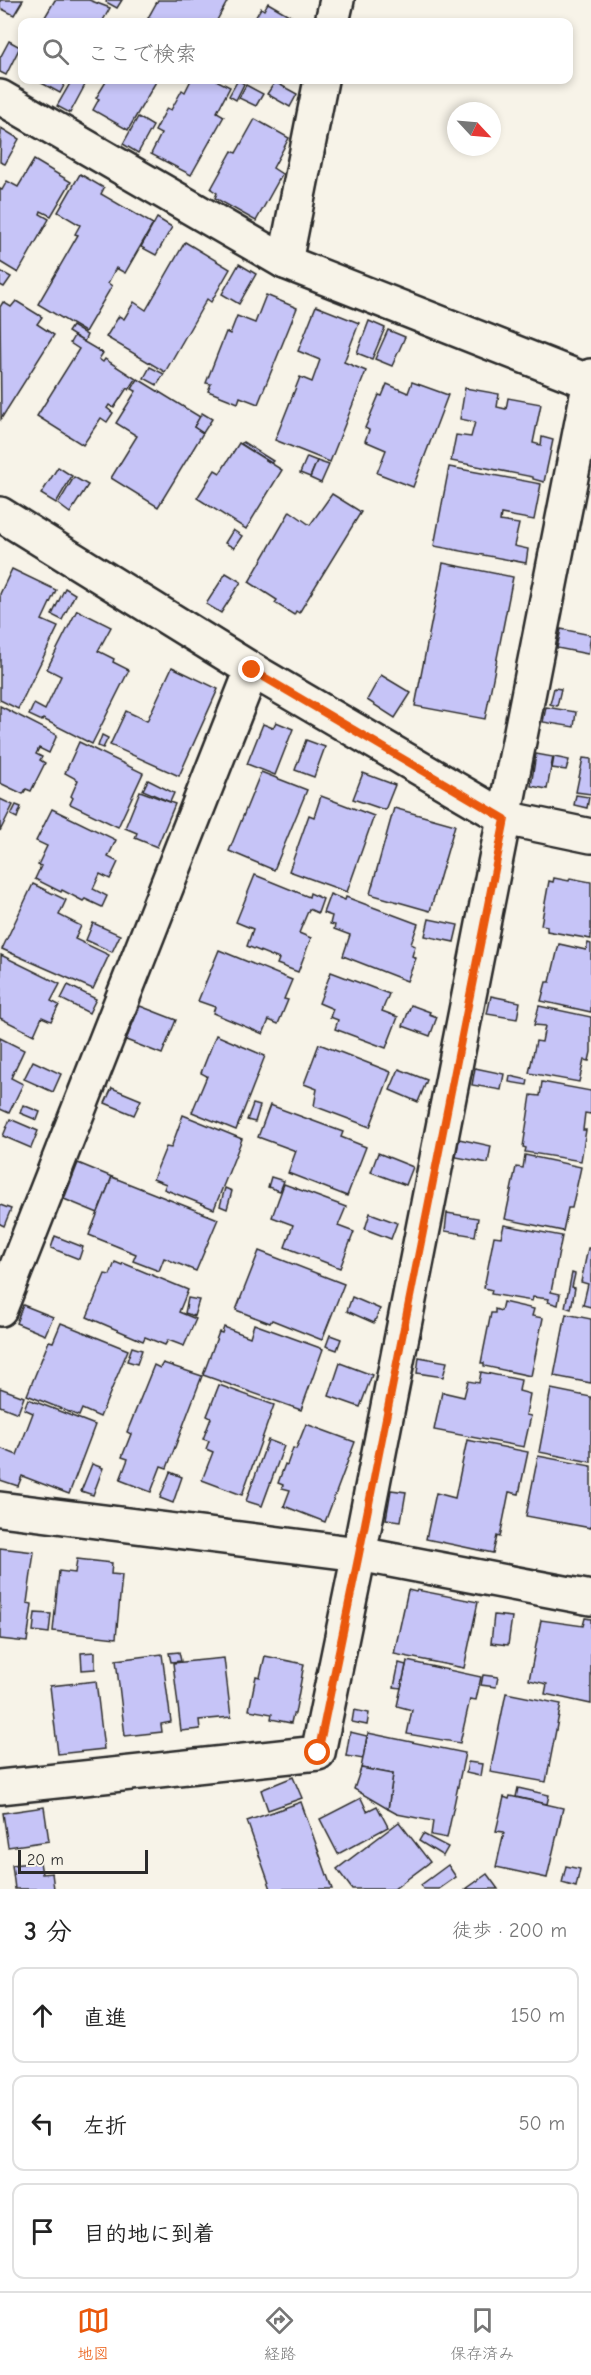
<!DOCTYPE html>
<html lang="ja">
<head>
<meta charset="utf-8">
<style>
	body { margin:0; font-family:"Comic Neue","Klee One",sans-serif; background:#f2f2f2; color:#222 }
	.compass { position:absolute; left:447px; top:102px; width:54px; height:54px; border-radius:50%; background:#fff; box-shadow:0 3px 9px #0003; rotate:116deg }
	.scale { position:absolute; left:18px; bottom:15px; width:130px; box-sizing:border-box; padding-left:6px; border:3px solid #2b2b2b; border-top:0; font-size:16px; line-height:21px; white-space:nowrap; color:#2b2b2b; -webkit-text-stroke:4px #f7f3e8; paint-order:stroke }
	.stop { position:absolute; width:18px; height:18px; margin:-14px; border:4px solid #ea580c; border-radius:50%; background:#fff }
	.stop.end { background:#ea580c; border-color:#fff; box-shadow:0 2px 6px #0008 }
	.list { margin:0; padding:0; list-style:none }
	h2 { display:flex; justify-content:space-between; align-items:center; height:78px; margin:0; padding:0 24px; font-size:26px }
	h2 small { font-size:20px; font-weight:400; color:#767676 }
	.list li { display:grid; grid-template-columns:39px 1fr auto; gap:18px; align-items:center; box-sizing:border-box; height:96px; margin:0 12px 12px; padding:0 12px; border:2px solid #e0e0e0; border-radius:12px }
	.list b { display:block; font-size:22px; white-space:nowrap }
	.list em { font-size:20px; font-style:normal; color:#767676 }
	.icon { flex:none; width:33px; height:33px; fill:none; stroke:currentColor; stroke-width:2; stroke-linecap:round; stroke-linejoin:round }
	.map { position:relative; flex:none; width:591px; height:1889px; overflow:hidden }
	.search { position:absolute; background:#fff; box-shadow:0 3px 9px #0003; left:18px; right:18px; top:18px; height:66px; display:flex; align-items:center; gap:15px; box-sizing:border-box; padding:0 21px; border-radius:12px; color:#767676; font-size:22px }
	.sheet { height:402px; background:#fff }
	nav { display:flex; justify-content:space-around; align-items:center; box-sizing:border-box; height:84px; border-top:2px solid #e0e0e0; background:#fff; font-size:16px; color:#767676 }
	nav a { display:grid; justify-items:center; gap:3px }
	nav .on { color:#ea580c }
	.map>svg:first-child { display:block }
	.building { fill:#c6c4f7; stroke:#2b2b2b; stroke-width:1.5 }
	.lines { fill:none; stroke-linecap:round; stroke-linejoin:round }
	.minor-casing { stroke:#2b2b2b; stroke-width:38 }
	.minor { stroke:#f7f3e8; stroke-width:33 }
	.route { stroke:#ea580c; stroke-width:8 }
</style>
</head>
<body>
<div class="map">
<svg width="591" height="1889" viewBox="0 0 591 1889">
	<rect width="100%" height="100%" fill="#f7f3e8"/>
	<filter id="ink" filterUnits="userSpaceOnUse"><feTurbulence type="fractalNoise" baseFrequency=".0167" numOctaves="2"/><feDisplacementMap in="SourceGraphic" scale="12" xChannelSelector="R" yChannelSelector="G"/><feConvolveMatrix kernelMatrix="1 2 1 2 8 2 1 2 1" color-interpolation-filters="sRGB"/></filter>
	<g filter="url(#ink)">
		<g class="building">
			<polygon points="0,0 23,0 14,15 0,8"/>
			<polygon points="55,0 89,0 110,8 102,22 42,22"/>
			<polygon points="107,0 122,0 117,8 106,2"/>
			<polygon points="158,0 228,0 216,22 157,22 148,18"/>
			<polygon points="268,3 301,22 253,22 261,8 264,10"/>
			<polygon points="9,41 20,47 6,75 0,72 0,58"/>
			<polygon points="36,80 67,80 60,93"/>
			<polygon points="72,80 85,85 70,113 57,106"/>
			<polygon points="107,80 157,80 128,130 93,110 99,99 96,98"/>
			<polygon points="191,80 216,80 230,87 217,112 224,116 191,175 151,154 161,134 155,131 167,108 171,110 182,90 185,92"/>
			<polygon points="238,80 244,84 236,100 229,96"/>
			<polygon points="275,82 297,94 290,107 267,94"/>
			<polygon points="246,85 263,94 256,106 239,98"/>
			<polygon points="138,117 153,126 138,153 123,144"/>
			<polygon points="255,119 289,138 273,168 282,174 256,221 215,198 217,193 211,189 232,151 236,153"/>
			<polygon points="1,128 19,139 5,164 0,162"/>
			<polygon points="34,160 71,182 51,216 41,211 40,214 49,219 18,273 0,262 0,189 2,190 7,181 18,187"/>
			<polygon points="80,174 104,188 101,194 153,224 125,273 116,268 108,283 112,286 85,332 38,304 78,235 75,234 80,225 58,212"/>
			<polygon points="157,218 172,227 156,255 141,247"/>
			<polygon points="185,242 230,269 211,302 207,299 165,372 106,337 119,316 124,319 134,302 146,310"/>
			<polygon points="239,264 256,274 239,304 222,294"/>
			<polygon points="0,271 11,277 4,287 0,285"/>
			<polygon points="266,295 297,308 258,404 240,397 238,403 208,391 211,384 206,383 226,332 230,334 237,316 255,323"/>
			<polygon points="16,301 42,317 37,324 54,335 1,419 0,307 3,302 11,307"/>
			<polygon points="316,306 359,323 344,362 366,371 330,462 275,440 300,377 312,382 320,360 298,351"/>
			<polygon points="369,321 385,328 372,359 357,353"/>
			<polygon points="72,326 87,335 84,342 68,332"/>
			<polygon points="388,330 405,337 392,366 375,359"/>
			<polygon points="74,336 103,353 99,359 103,362 105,359 136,379 129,390 127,388 114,408 109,405 107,408 113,413 107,422 101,418 83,445 37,416 79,349 70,343"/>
			<polygon points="150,367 164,374 157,385 144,378"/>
			<polygon points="138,379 200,417 194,427 203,433 158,507 111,478 137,436 116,423 136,391 132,389"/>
			<polygon points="412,382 448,395 413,487 377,473 386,450 365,441 369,430 365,428 379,395 382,396 387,384 408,393"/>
			<polygon points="465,388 499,394 497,407 506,409 508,398 541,404 533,443 541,445 542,437 553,440 544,482 533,479 533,477 451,461 456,435 471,437 475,422 460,419"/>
			<polygon points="202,413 212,419 203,433 194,427"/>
			<polygon points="243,442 273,461 271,463 241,444"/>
			<polygon points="239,443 282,470 246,529 197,498 215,470 220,473"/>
			<polygon points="307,457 317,461 310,477 300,473"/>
			<polygon points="317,461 329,465 321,483 310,478"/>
			<polygon points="58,467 72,476 56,503 41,494"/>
			<polygon points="449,467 541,484 534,520 501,514 500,521 519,524 514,546 528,549 526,563 434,546"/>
			<polygon points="74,477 88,485 70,513 58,504"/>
			<polygon points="332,494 361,512 299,613 296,611 294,615 275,603 277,600 249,582 290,511 310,525"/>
			<polygon points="233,530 242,536 234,548 225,543"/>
			<polygon points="443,563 513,577 485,719 415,706"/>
			<polygon points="12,569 56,590 42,620 58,627 18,709 0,700 0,594"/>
			<polygon points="226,573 241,582 221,613 206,604"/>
			<polygon points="65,588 75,594 62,620 52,615"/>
			<polygon points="77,610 111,627 98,651 114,659 113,662 129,670 92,744 43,719 42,721 29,715 34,704 45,710 61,676 47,669"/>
			<polygon points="561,629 591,635 588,654 557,648"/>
			<polygon points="172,667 218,689 179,776 110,745 126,711 147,721"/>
			<polygon points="381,675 411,693 395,718 367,700"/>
			<polygon points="554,688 561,689 557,706 550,704"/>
			<polygon points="0,706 57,735 49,753 39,748 36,754 42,757 40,760 45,763 31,791 26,789 23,794 0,783"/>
			<polygon points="546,707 576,712 574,727 543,722"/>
			<polygon points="276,722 293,729 275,775 247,764 263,724 273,728"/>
			<polygon points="102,735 108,738 103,748 98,746"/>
			<polygon points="306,740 325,747 314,777 295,770"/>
			<polygon points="79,742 143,773 118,827 70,804 73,798 71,796 78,780 65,773"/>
			<polygon points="536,754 553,757 547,789 531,786"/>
			<polygon points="554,757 569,760 566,770 552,768"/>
			<polygon points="583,758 591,759 591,794 576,792"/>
			<polygon points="261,772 307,790 274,870 229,851"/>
			<polygon points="363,773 395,785 385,810 353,799"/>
			<polygon points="148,780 174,793 170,802 143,790"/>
			<polygon points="140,791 175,804 157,847 135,838 137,833 125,828"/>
			<polygon points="576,795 589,797 587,808 574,805"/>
			<polygon points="321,796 374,816 347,892 289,871 309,815 314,817"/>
			<polygon points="0,799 13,805 0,831"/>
			<polygon points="16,805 21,807 17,818 11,815"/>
			<polygon points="394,808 455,825 430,911 370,894"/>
			<polygon points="52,809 116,840 108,857 118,862 110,879 100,874 93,889 107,896 102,907 85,899 83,901 62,890 61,892 35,879 41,866 38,865 47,846 36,841"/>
			<polygon points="255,875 309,897 310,893 323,899 318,913 309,909 299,933 311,938 298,972 277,964 279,959 247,946 253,929 236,922"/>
			<polygon points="554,878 569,881 570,878 591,882 591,939 547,931 547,926 541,925 549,881 553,882"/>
			<polygon points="33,884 66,900 59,915 81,926 75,939 109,955 93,989 2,949"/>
			<polygon points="330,894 345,900 346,897 418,924 411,944 415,946 412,956 416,958 407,981 343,956 350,935 334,929 335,925 330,924 332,916 323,913"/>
			<polygon points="429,919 458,925 454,942 425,936"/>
			<polygon points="93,923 120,935 112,952 86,940"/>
			<polygon points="588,943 591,944 591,1012 541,1001 546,982 550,982 559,944 586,950"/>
			<polygon points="219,950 292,980 284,999 288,1000 278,1024 269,1020 263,1034 213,1013 215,1007 198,1001"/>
			<polygon points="1,955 60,984 51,1001 59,1005 51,1021 42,1017 34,1035 0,1018"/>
			<polygon points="331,972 389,994 382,1011 398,1017 386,1048 335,1029 338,1020 330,1017 333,1009 319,1003"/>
			<polygon points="68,985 96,999 89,1013 61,999"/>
			<polygon points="491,996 520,1002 517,1019 487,1014"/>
			<polygon points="411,1005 430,1012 429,1014 437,1017 430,1036 403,1026"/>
			<polygon points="140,1006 176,1020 162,1054 126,1040"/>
			<polygon points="539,1006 591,1017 591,1052 589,1061 584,1060 579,1082 529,1073 536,1041 542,1042 545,1026 534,1025"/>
			<polygon points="216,1035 265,1056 236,1130 192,1112 207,1076 201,1073"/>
			<polygon points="0,1038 24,1050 11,1078 23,1084 9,1113 0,1109"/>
			<polygon points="319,1044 391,1072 370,1127 314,1106 317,1089 304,1084"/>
			<polygon points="33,1061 61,1074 53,1092 24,1079"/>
			<polygon points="475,1068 504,1074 501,1090 472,1085"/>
			<polygon points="399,1069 427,1080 418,1102 390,1090"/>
			<polygon points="510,1076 528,1080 527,1085 509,1082"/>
			<polygon points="542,1082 591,1091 591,1114 585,1113 583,1130 586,1130 581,1161 525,1152 526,1148 523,1147 531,1095 540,1096"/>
			<polygon points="112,1088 141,1100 134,1115 105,1103"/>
			<polygon points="253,1104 260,1106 255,1122 247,1120"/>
			<polygon points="23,1105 40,1112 37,1120 20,1113"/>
			<polygon points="270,1105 343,1132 341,1137 366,1147 347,1196 288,1173 296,1151 258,1137"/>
			<polygon points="183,1115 242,1139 214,1209 164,1189 166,1184 153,1179 166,1147 171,1148"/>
			<polygon points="10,1119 38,1131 31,1148 3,1136"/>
			<polygon points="459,1139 491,1146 488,1163 456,1157"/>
			<polygon points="378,1153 413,1167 406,1185 371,1172"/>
			<polygon points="525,1155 581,1167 572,1208 568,1208 563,1231 505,1219 516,1167 523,1168"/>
			<polygon points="78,1163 112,1177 98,1213 64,1199"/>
			<polygon points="112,1177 218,1219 196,1271 164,1258 159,1271 133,1261 136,1254 89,1235"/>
			<polygon points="271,1177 284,1181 280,1191 268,1187"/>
			<polygon points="284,1184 346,1207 338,1226 354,1232 340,1268 285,1247 293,1225 272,1217"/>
			<polygon points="225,1188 232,1191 227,1209 220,1206"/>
			<polygon points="0,1205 11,1209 4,1226 0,1224"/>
			<polygon points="370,1213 397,1223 391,1239 365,1229"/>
			<polygon points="447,1213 478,1218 475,1236 445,1231"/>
			<polygon points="504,1225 562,1236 551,1292 560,1294 558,1305 548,1302 549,1299 533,1297 532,1301 491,1294 492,1290 484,1288 494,1236 501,1237"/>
			<polygon points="55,1236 83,1247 79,1259 51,1248"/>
			<polygon points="588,1248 591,1248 591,1307 583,1305 588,1284 581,1282"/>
			<polygon points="259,1251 344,1284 322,1340 272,1320 270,1323 236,1310"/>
			<polygon points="115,1262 122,1265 123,1263 188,1290 179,1312 196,1319 184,1346 168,1340 165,1345 145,1337 143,1341 87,1317 105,1274 110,1275"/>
			<polygon points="572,1273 575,1274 572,1287 575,1288 571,1309 565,1307"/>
			<polygon points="352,1297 380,1309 374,1323 347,1311"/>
			<polygon points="188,1298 199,1300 194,1316 185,1313"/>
			<polygon points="503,1302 534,1309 532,1316 543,1318 531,1376 484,1366 484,1363 481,1363 491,1313 495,1313 495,1309 501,1311"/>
			<polygon points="23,1305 53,1317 45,1335 16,1323"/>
			<polygon points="566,1314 591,1319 591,1383 554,1376"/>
			<polygon points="61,1323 128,1350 100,1417 82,1409 79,1416 27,1395 49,1341 53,1342"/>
			<polygon points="254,1324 323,1349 301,1410 203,1375 219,1332 222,1333 224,1327 250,1337"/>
			<polygon points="330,1335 341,1339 337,1350 326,1346"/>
			<polygon points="132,1347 142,1350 137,1364 127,1361"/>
			<polygon points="419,1357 447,1362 443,1377 417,1373"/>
			<polygon points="163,1363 202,1376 167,1468 161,1466 151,1492 120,1480 128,1459 122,1457 131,1434 127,1432 154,1365 160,1368"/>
			<polygon points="340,1363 372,1375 360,1407 329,1396"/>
			<polygon points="481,1372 521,1380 519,1391 530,1394 526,1415 531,1416 524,1447 434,1430 442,1392 464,1397 468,1381 479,1383"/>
			<polygon points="219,1385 274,1405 242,1495 202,1480 213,1452 206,1449 209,1441 203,1439 211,1418 207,1416"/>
			<polygon points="0,1388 24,1397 18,1413 0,1406"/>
			<polygon points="551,1389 591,1397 591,1462 539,1452"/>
			<polygon points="28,1399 95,1425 69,1494 22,1476 18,1486 0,1480 0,1448 17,1455 33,1413 24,1409"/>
			<polygon points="306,1424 355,1442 325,1522 284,1506 290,1490 282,1488 283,1485 278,1483 285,1464 287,1465 293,1448 296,1449"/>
			<polygon points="268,1440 284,1446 262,1506 246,1501"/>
			<polygon points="467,1440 528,1452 519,1494 509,1492 500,1537 497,1536 493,1553 426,1539 436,1493 455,1498"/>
			<polygon points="538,1456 591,1466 591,1528 526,1516"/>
			<polygon points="92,1464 103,1468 93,1495 81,1491"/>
			<polygon points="170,1472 182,1477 173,1503 160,1498"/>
			<polygon points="391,1490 406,1492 401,1521 386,1519"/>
			<polygon points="0,1548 34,1552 27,1603 32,1604 27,1642 0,1639"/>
			<polygon points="77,1559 112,1563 111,1574 122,1575 116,1638 53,1631 59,1571 75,1573"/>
			<polygon points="408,1590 416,1592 417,1590 478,1602 464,1668 394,1654"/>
			<polygon points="35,1613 51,1614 49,1633 33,1631"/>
			<polygon points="494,1615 512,1617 508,1645 491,1643"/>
			<polygon points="585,1618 591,1619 591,1704 545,1694 547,1684 529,1680 541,1620 583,1626"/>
			<polygon points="95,1652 95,1669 82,1670 81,1653"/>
			<polygon points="179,1652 181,1661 171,1662 169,1653"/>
			<polygon points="162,1654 171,1722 161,1724 162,1732 125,1736 116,1660"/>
			<polygon points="265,1656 304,1664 295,1714 293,1714 291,1723 271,1719 272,1714 249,1710 256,1676 260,1677"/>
			<polygon points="224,1658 231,1717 199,1720 200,1729 181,1731 173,1663"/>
			<polygon points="407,1661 481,1677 476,1700 470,1699 460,1743 407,1734 412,1710 397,1706"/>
			<polygon points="399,1663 406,1665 401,1688 394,1687"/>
			<polygon points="483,1675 498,1677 496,1687 481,1685"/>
			<polygon points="96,1681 104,1749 58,1754 50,1686"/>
			<polygon points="506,1693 561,1704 546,1782 490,1772"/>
			<polygon points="354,1710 369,1713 367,1725 352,1722"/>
			<polygon points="350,1732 367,1736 363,1759 346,1756"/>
			<polygon points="368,1733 465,1753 447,1838 431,1835 433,1821 397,1814 388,1809 393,1774 361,1768"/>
			<polygon points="468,1762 482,1764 480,1776 466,1773"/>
			<polygon points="361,1768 393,1774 388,1809 354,1789"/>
			<polygon points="293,1777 302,1798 268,1810 261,1790"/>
			<polygon points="518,1788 549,1795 547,1804 516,1797"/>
			<polygon points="510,1796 563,1808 547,1878 496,1867 504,1832 496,1831 504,1797 509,1799"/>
			<polygon points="361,1798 367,1811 377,1806 388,1827 338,1854 320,1819"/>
			<polygon points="301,1802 332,1889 271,1889 247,1821"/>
			<polygon points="44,1807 49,1841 8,1847 3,1813"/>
			<polygon points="399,1822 430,1862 394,1889 352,1889 337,1869"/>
			<polygon points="423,1834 448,1847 443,1856 419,1841"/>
			<polygon points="40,1862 42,1874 52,1873 54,1889 15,1889 12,1865"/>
			<polygon points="448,1865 456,1877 439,1889 423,1889 421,1885"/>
			<polygon points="566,1866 580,1869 576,1887 562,1883"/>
			<polygon points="487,1874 498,1889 466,1889"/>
		</g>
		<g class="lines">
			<g class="minor-casing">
				<g id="minor">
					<polyline points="332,22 337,0"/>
					<polyline points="0,97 285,262 590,382"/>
					<polyline points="285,262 321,80"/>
					<polyline points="0,514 252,670 505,818 591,836"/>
					<polyline points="0,1309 252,670"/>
					<polyline points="0,1509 359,1554 591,1598"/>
					<polyline points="0,1787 318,1753 359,1554 591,376"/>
				</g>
			</g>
			<use href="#minor" class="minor"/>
		</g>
	</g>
	<g class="lines" filter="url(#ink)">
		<polyline class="route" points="252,670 505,819 359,1554 318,1753"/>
	</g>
</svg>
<svg class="compass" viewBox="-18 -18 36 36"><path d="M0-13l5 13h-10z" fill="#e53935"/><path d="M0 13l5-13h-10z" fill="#767676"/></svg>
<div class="scale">20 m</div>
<div class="stop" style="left:318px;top:1753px"></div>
<div class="stop end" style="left:252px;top:670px"></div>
<div class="search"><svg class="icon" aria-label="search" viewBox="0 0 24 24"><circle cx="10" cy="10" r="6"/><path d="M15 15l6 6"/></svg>ここで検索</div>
</div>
<section class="sheet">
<h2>3 分<small>徒歩 · 200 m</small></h2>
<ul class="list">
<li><svg class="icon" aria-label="ahead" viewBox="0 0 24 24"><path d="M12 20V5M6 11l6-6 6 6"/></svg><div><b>直進</b></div><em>150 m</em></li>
<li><svg class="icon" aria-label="left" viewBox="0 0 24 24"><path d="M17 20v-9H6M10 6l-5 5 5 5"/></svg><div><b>左折</b></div><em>50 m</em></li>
<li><svg class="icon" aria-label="arrive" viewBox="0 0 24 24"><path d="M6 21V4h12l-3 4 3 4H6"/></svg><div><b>目的地に到着</b></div></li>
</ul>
</section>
<nav>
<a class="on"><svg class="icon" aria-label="map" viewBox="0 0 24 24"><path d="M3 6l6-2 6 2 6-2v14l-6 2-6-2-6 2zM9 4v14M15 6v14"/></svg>地図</a>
<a><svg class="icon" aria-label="directions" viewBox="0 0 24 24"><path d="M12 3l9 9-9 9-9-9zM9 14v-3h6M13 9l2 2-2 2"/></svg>経路</a>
<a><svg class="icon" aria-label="saved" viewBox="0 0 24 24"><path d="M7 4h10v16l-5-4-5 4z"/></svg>保存済み</a>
</nav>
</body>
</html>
